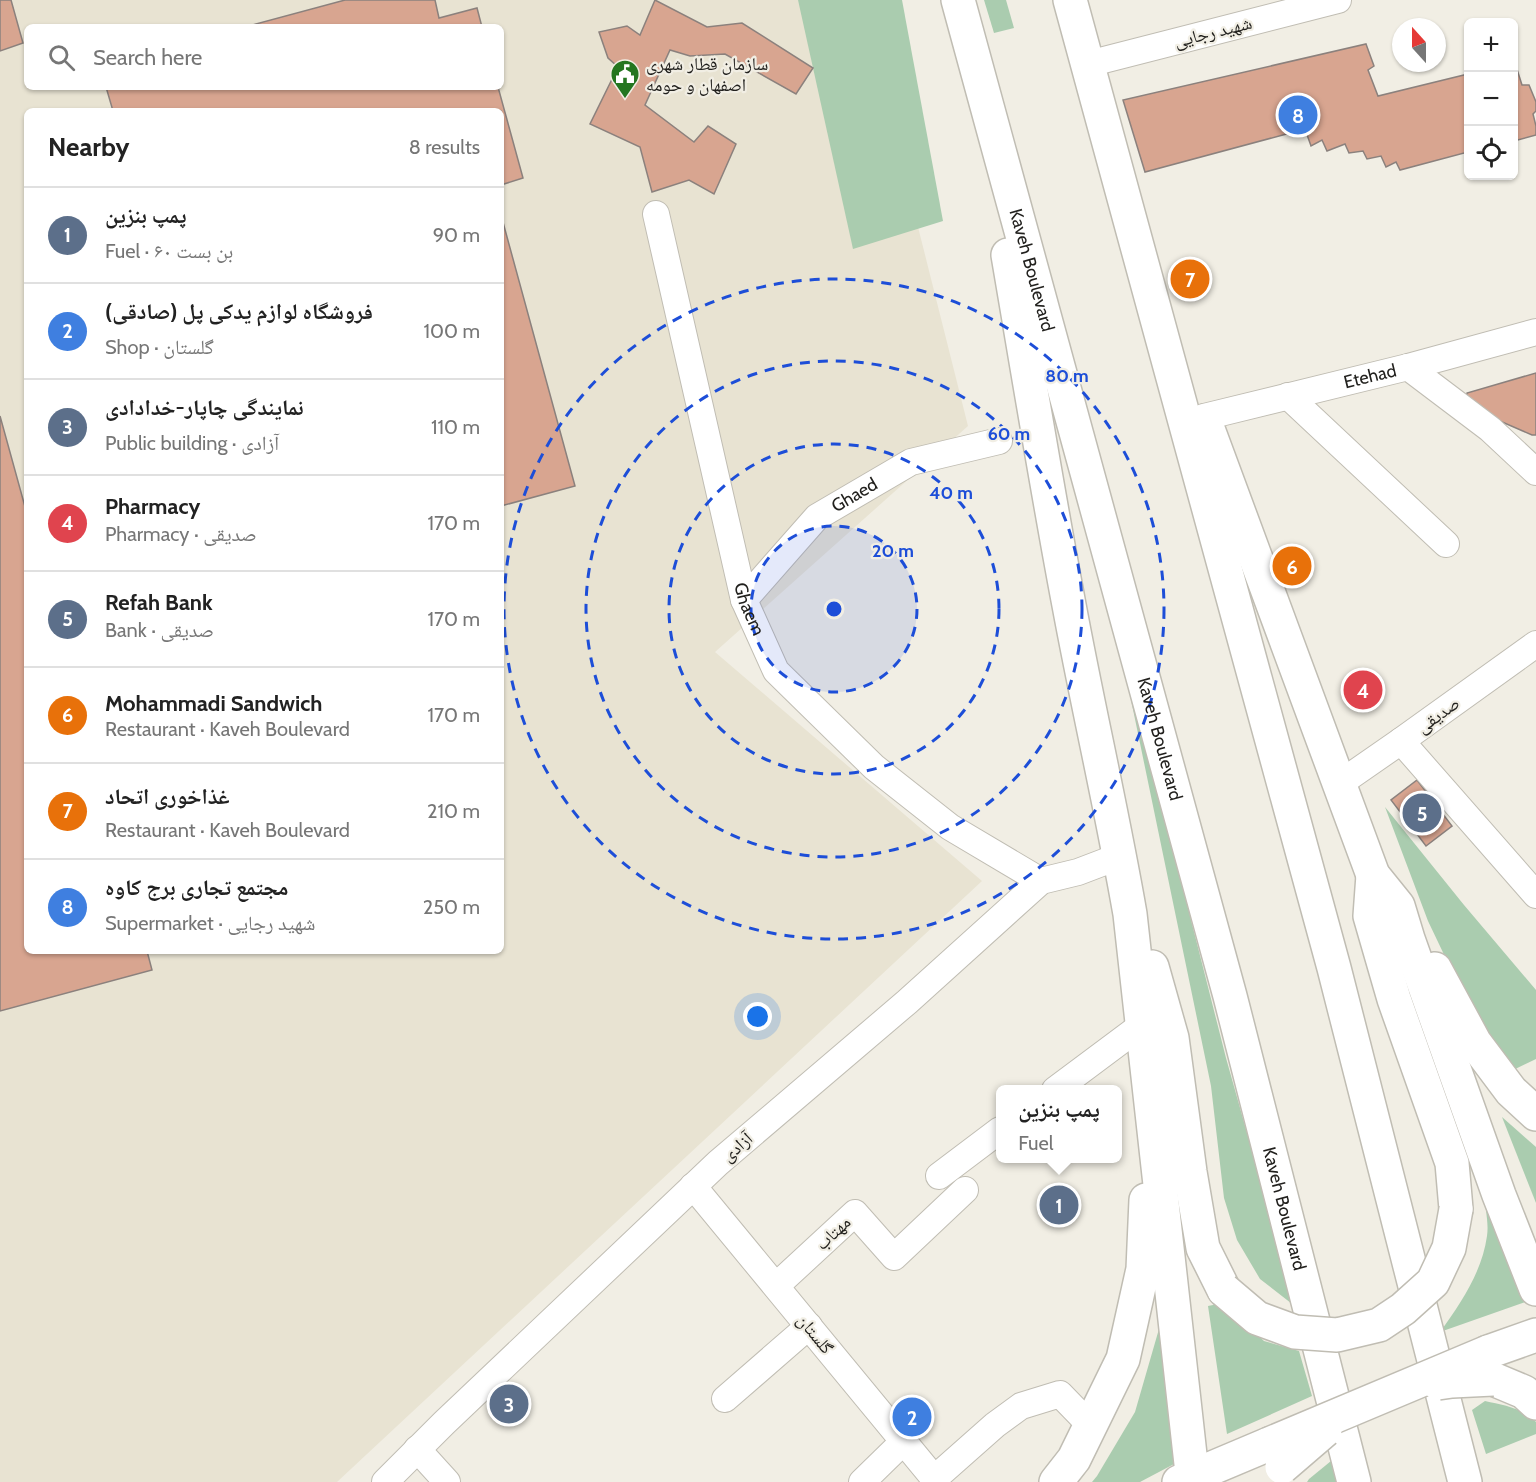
<!DOCTYPE html>
<html lang="en">
<head>
<meta charset="utf-8">
<style>
	body { margin:0; font-family:Cabin,"Noto Naskh Arabic",sans-serif; background:#f2f2f2; color:#222 }
	.controls { position:absolute; right:18px; top:18px; display:grid; overflow:hidden; border-radius:9px; box-shadow:0 2px 4px #0004 }
	.controls button { width:54px; height:54px; display:grid; place-items:center; padding:0; border:0; border-bottom:2px solid #e0e0e0; background:#fff; color:#222; font:30px sans-serif }
	.compass { position:absolute; left:1392px; top:18px; width:54px; height:54px; border-radius:50%; background:#fff; box-shadow:0 2px 4px #0004; rotate:339deg }
	.you { position:absolute; left:758px; top:1017px; width:21px; height:21px; margin:-15px; border:4px solid #fff; border-radius:50%; background:#1a73e8; box-shadow:0 0 0 9px #1a73e833 }
	.badge { display:grid; place-items:center; width:39px; height:39px; border-radius:50%; background:#0f766e; color:#fff; font-size:20px; font-weight:700 }
	.pin { position:absolute; translate:-50% -50%; border:3px solid #fff; box-shadow:0 2px 6px #0006 }
	.popup { position:absolute; left:996px; top:1085px; width:126px; height:78px; box-sizing:border-box; display:grid; place-content:center; border-radius:9px; background:#fff; filter:drop-shadow(0 2px 4px #0005); font-size:20px; white-space:nowrap; color:#767676 }
	.popup b { font-size:22px; color:#222 }
	.popup::after { content:''; position:absolute; left:50%; top:100%; margin-left:-12px; border:12px solid transparent; border-top-color:#fff }
	.list { margin:0; padding:0; list-style:none }
	h2 { display:flex; justify-content:space-between; align-items:center; height:78px; margin:0; padding:0 24px; font-size:26px }
	h2 small { font-size:20px; font-weight:400; color:#767676 }
	.list li { display:grid; grid-template-columns:39px 1fr auto; gap:18px; align-items:center; box-sizing:border-box; height:96px; padding:0 24px; border-top:2px solid #e0e0e0 }
	.list b { display:block; font-size:22px; white-space:nowrap }
	.list p { margin:0; font-size:20px; white-space:nowrap; color:#767676 }
	.list em { font-size:20px; font-style:normal; color:#767676 }
	.icon { flex:none; width:33px; height:33px; fill:none; stroke:currentColor; stroke-width:2; stroke-linecap:round; stroke-linejoin:round }
	.map { position:relative; flex:none; width:1536px; height:1482px; overflow:hidden }
	.search { position:absolute; background:#fff; box-shadow:0 2px 4px #0004; left:24px; top:24px; width:480px; height:66px; display:flex; align-items:center; gap:15px; box-sizing:border-box; padding:0 21px; border-radius:9px; color:#767676; font-size:22px }
	.panel { position:absolute; background:#fff; box-shadow:0 2px 4px #0004; left:24px; top:108px; width:480px; height:846px; border-radius:9px }
	.map>svg:first-child { display:block }
	.built { fill:#e8e3d2; fill-rule:evenodd }
	.green { fill:#aaccaf }
	.building { fill:#d8a590; stroke:#8b817d; stroke-width:1.5 }
	.lines { fill:none; stroke-linecap:round; stroke-linejoin:round }
	.minor-casing { stroke:#c0bdb3; stroke-width:28 }
	.primary-casing { stroke:#c0bdb3; stroke-width:36 }
	.minor { stroke:#fff; stroke-width:26 }
	.primary { stroke:#fff; stroke-width:33 }
	.primary-bridge-casing { stroke:#c0bdb3; stroke-width:36; stroke-linecap:butt }
	.primary-bridge { stroke:#fff; stroke-width:33 }
	.ring { fill:none; stroke:#1d4ed8; stroke-width:3; stroke-dasharray:10 8 }
	.labels { text-anchor:middle; stroke-width:4.5; stroke-linejoin:round; paint-order:stroke }
	.street-label { font-size:18px; fill:#22211e; stroke:#f1eee4 }
	.poi-label { font-size:18px; fill:#22211e; stroke:#f1eee4; text-anchor:start }
	.centre { fill:#1d4ed8; stroke:#f1eee4; stroke-width:3 }
	.ring-label { font-size:18px; text-anchor:middle; font-weight:bold; fill:#1d4ed8; stroke:#f1eee4; stroke-width:4.5; stroke-linejoin:round; paint-order:stroke }
</style>
</head>
<body>
<div class="map">
<svg width="1536" height="1482" viewBox="0 0 1536 1482">
	<rect width="100%" height="100%" fill="#f1eee4"/>
	<path class="built" d="M 0,0 L 861,0 L 968,426 L 715,652 L 982,881 L 337,1482 L 0,1482 ZM 27,27 L 501,27 L 501,87 L 27,87 ZM 27,111 L 501,111 L 501,951 L 27,951 Z"/>
	<g class="green">
		<polygon points="798,0 902,0 943,221 853,249"/>
		<polygon points="984,0 1006,0 1014,28 994,33"/>
		<polygon points="1112,608 1226,1058 1296,1307 1260,1279 1237,1240 1224,1198 1211,1086"/>
		<polygon points="1385,807 1464,905 1536,990 1536,1059 1505,1074 1469,1007 1428,921"/>
		<polygon points="1502,1117 1536,1147 1536,1203"/>
		<path d="M 1484,1194 L 1528,1301 L 1440,1332 C 1461,1303 1482,1272 1487,1236 C 1489,1223 1485,1207 1484,1194 Z"/>
		<polygon points="1223,1303 1264,1341 1299,1351 1312,1396 1227,1434 1208,1306"/>
		<polygon points="1161,1322 1176,1463 1140,1482 1092,1482 1097,1476 1135,1412"/>
		<path d="M 1485,1401 C 1503,1405 1523,1408 1536,1422 L 1536,1434 L 1486,1454 L 1472,1410 Z"/>
		<polygon points="1331,1461 1337,1482 1307,1482 1309,1479"/>
	</g>
	<g class="building">
		<polygon points="0,0 11,0 23,43 0,51"/>
		<polygon points="345,0 435,0 439,18 477,8 482,27 245,27"/>
		<polygon points="655,0 707,27 742,23 813,68 796,94 725,54 690,56 670,50 645,105 694,142 708,126 736,144 714,194 689,180 652,192 640,147 590,124 618,67 608,58 599,32 627,26 640,35"/>
		<polygon points="1366,44 1374,66 1368,70 1378,96 1468,74 1468,152 1400,170 1396,162 1386,167 1381,156 1367,159 1363,151 1349,153 1345,144 1327,151 1322,140 1311,146 1305,129 1145,172 1123,100"/>
		<polygon points="1515,63 1522,85 1529,85 1536,102 1536,111 1533,114 1536,126 1536,135 1514,141 1514,64"/>
		<polygon points="106,87 498,87 523,178 501,185 501,111 113,111"/>
		<polygon points="501,215 575,486 501,506"/>
		<polygon points="1536,373 1536,435 1532,435 1472,409 1466,401 1467,393"/>
		<polygon points="0,416 27,514 27,951 147,951 152,970 0,1011"/>
		<polygon points="1417,780 1452,826 1426,846 1391,800"/>
	</g>
	<g class="lines">
		<g class="minor-casing">
			<g id="minor">
				<polyline points="1088,64 1338,0"/>
				<path id="s1" d="M 656,214 L 744,600 L 776,671 L 874,767 L 950,827 L 1041,881"/>
				<polyline points="1408,367 1490,429 1536,472"/>
				<polyline points="1288,396 1446,544"/>
				<path id="s2" d="M 1204,417 L 1408,367 L 1536,332"/>
				<path id="s3" d="M 744,600 L 817,517 L 911,462 L 999,441"/>
				<polyline points="1401,741 1536,895"/>
				<polyline points="1339,784 1401,741 1536,644"/>
				<polyline points="1055,1090 1142,1025"/>
				<polyline points="939,1176 1000,1130"/>
				<polyline points="693,1186 937,1482"/>
				<polyline points="776,1286 855,1213 894,1257 965,1190"/>
				<polyline points="725,1399 809,1326"/>
				<polyline points="417,1449 447,1482"/>
				<polyline points="934,1479 995,1425 1021,1406 1060,1394 1091,1426"/>
				<polyline points="385,1482 444,1423 718,1163 907,1002 1041,881 1078,872 1120,856"/>
				<polyline points="862,1482 903,1442"/>
			</g>
		</g>
		<g class="primary-casing">
			<g id="primary">
				<path id="s4" d="M 958,0 L 1230,996 L 1354,1482"/>
				<polyline points="1070,0 1334,968 1465,1482"/>
				<path d="M 1008,255 C 1028,372 1047,489 1069,605 C 1088,708 1112,810 1130,914 L 1193,1482"/>
				<polyline points="1205,421 1373,875 1398,906 1408,939 1499,1195 1536,1289"/>
				<polyline points="1373,875 1370,916 1394,999 1452,1163 1456,1209"/>
				<polyline points="1152,967 1172,1038 1190,1172 1203,1248 1224,1290"/>
				<polyline points="1435,969 1475,1043 1511,1091 1536,1114"/>
				<polyline points="1488,1352 1536,1335"/>
				<polyline points="1493,1379 1524,1392 1536,1403"/>
				<polyline points="1056,1482 1074,1459 1123,1359 1143,1269 1146,1200"/>
				<polyline points="1179,1482 1269,1444"/>
			</g>
		</g>
		<use href="#minor" class="minor"/>
		<use href="#primary" class="primary"/>
		<g class="primary-bridge-casing">
			<g id="primary-bridge">
				<polyline points="1224,1290 1257,1318 1295,1332 1337,1335 1379,1325 1403,1309 1433,1282 1449,1248 1456,1209"/>
				<polyline points="1438,1383 1452,1381 1493,1379"/>
				<polyline points="1269,1444 1488,1352"/>
				<polyline points="1282,1467 1325,1430"/>
			</g>
		</g>
		<use href="#primary-bridge" class="primary-bridge"/>
	</g>
	<circle cx="834" cy="609" r="83" fill="#1d4ed8" fill-opacity=".12"/>
	<g class="ring">
		<circle cx="834" cy="609" r="83"/>
		<circle cx="834" cy="609" r="165"/>
		<circle cx="834" cy="609" r="248"/>
		<circle cx="834" cy="609" r="330"/>
	</g>
	<defs>
		<g id="civic-pin" transform="scale(1.5)"><path d="M0 17L-7.5 6A9.5 9.5 0 1 1 7.5 6Z" fill="#247620" stroke="#f1eee4"/><path d="M-.6-6.5H3V-4.5H.6V-3L4-1V1h2V6H-6V1h2V-1L-.6-3ZM-1.2 2.5V6h2.4V2.5Z" fill="#fff"/></g>
	</defs>
	<g fill-rule="evenodd">
		<use href="#civic-pin" x="625" y="74"/>
	</g>
	<g class="labels">
		<g class="street-label">
			<text transform="translate(1213 32) rotate(-14)" y="6">شهید رجایی</text>
			<text dy="6" stroke="none"><textPath href="#s4" startOffset="280">Kaveh Boulevard</textPath></text>
			<text dy="6" stroke="none"><textPath href="#s2" startOffset="171">Etehad</textPath></text>
			<text dy="6" stroke="none"><textPath href="#s3" startOffset="154">Ghaed</textPath></text>
			<text dy="6" stroke="none"><textPath href="#s1" startOffset="406">Ghaem</textPath></text>
			<text transform="translate(1438 715) rotate(-36)" y="6">صدیقی</text>
			<text dy="6" stroke="none"><textPath href="#s4" startOffset="766">Kaveh Boulevard</textPath></text>
			<text transform="translate(737 1147) rotate(-41)" y="6">آزادی</text>
			<text dy="6" stroke="none"><textPath href="#s4" startOffset="1252">Kaveh Boulevard</textPath></text>
			<text transform="translate(833 1233) rotate(-43)" y="6">مهتاب</text>
			<text transform="translate(815 1334) rotate(51)" y="6">گلستان</text>
		</g>
		<g class="poi-label">
			<text x="646" y="70">سازمان قطار شهری<tspan x="646" dy="21">اصفهان و حومه</tspan></text>
		</g>
	</g>
	<circle cx="834" cy="609" r="9" class="centre"/>
	<g class="ring-label">
		<text x="1067" y="382">80 m</text>
		<text x="1009" y="440">60 m</text>
		<text x="951" y="499">40 m</text>
		<text x="893" y="557">20 m</text>
	</g>
</svg>
<div class="controls">
<button>+</button>
<button>−</button>
<button><svg class="icon" aria-label="locate" viewBox="0 0 24 24"><circle cx="12" cy="12" r="6"/><path d="M12 2v4M12 18v4M2 12h4M18 12h4"/></svg></button>
</div>
<svg class="compass" viewBox="-18 -18 36 36"><path d="M0-13l5 13h-10z" fill="#e53935"/><path d="M0 13l5-13h-10z" fill="#767676"/></svg>
<div class="you"></div>
<div class="pin badge" style="left:1059px;top:1205px;background:#5c6f8a">1</div>
<div class="popup"><b>پمپ بنزین</b>Fuel</div>
<div class="pin badge" style="left:912px;top:1417px;background:#3f7fe0">2</div>
<div class="pin badge" style="left:509px;top:1404px;background:#5c6f8a">3</div>
<div class="pin badge" style="left:1363px;top:690px;background:#e0444e">4</div>
<div class="pin badge" style="left:1422px;top:813px;background:#5c6f8a">5</div>
<div class="pin badge" style="left:1292px;top:566px;background:#e8710a">6</div>
<div class="pin badge" style="left:1190px;top:279px;background:#e8710a">7</div>
<div class="pin badge" style="left:1298px;top:115px;background:#3f7fe0">8</div>
<div class="search"><svg class="icon" aria-label="search" viewBox="0 0 24 24"><circle cx="10" cy="10" r="6"/><path d="M15 15l6 6"/></svg>Search here</div>
<section class="panel">
<h2>Nearby<small>8 results</small></h2>
<ul class="list">
<li><span class="badge" style="background:#5c6f8a">1</span><div><b>پمپ بنزین</b><p>Fuel · بن بست ۶۰</p></div><em>90 m</em></li>
<li><span class="badge" style="background:#3f7fe0">2</span><div><b>فروشگاه لوازم یدکی پل (صادقی)</b><p>Shop · گلستان</p></div><em>100 m</em></li>
<li><span class="badge" style="background:#5c6f8a">3</span><div><b>نمایندگی چاپار-خدادادی</b><p>Public building · آزادی</p></div><em>110 m</em></li>
<li><span class="badge" style="background:#e0444e">4</span><div><b>Pharmacy</b><p>Pharmacy · صدیقی</p></div><em>170 m</em></li>
<li><span class="badge" style="background:#5c6f8a">5</span><div><b>Refah Bank</b><p>Bank · صدیقی</p></div><em>170 m</em></li>
<li><span class="badge" style="background:#e8710a">6</span><div><b>Mohammadi Sandwich</b><p>Restaurant · Kaveh Boulevard</p></div><em>170 m</em></li>
<li><span class="badge" style="background:#e8710a">7</span><div><b>غذاخوری اتحاد</b><p>Restaurant · Kaveh Boulevard</p></div><em>210 m</em></li>
<li><span class="badge" style="background:#3f7fe0">8</span><div><b>مجتمع تجاری برج کاوه</b><p>Supermarket · شهید رجایی</p></div><em>250 m</em></li>
</ul>
</section>
</div>
</body>
</html>
